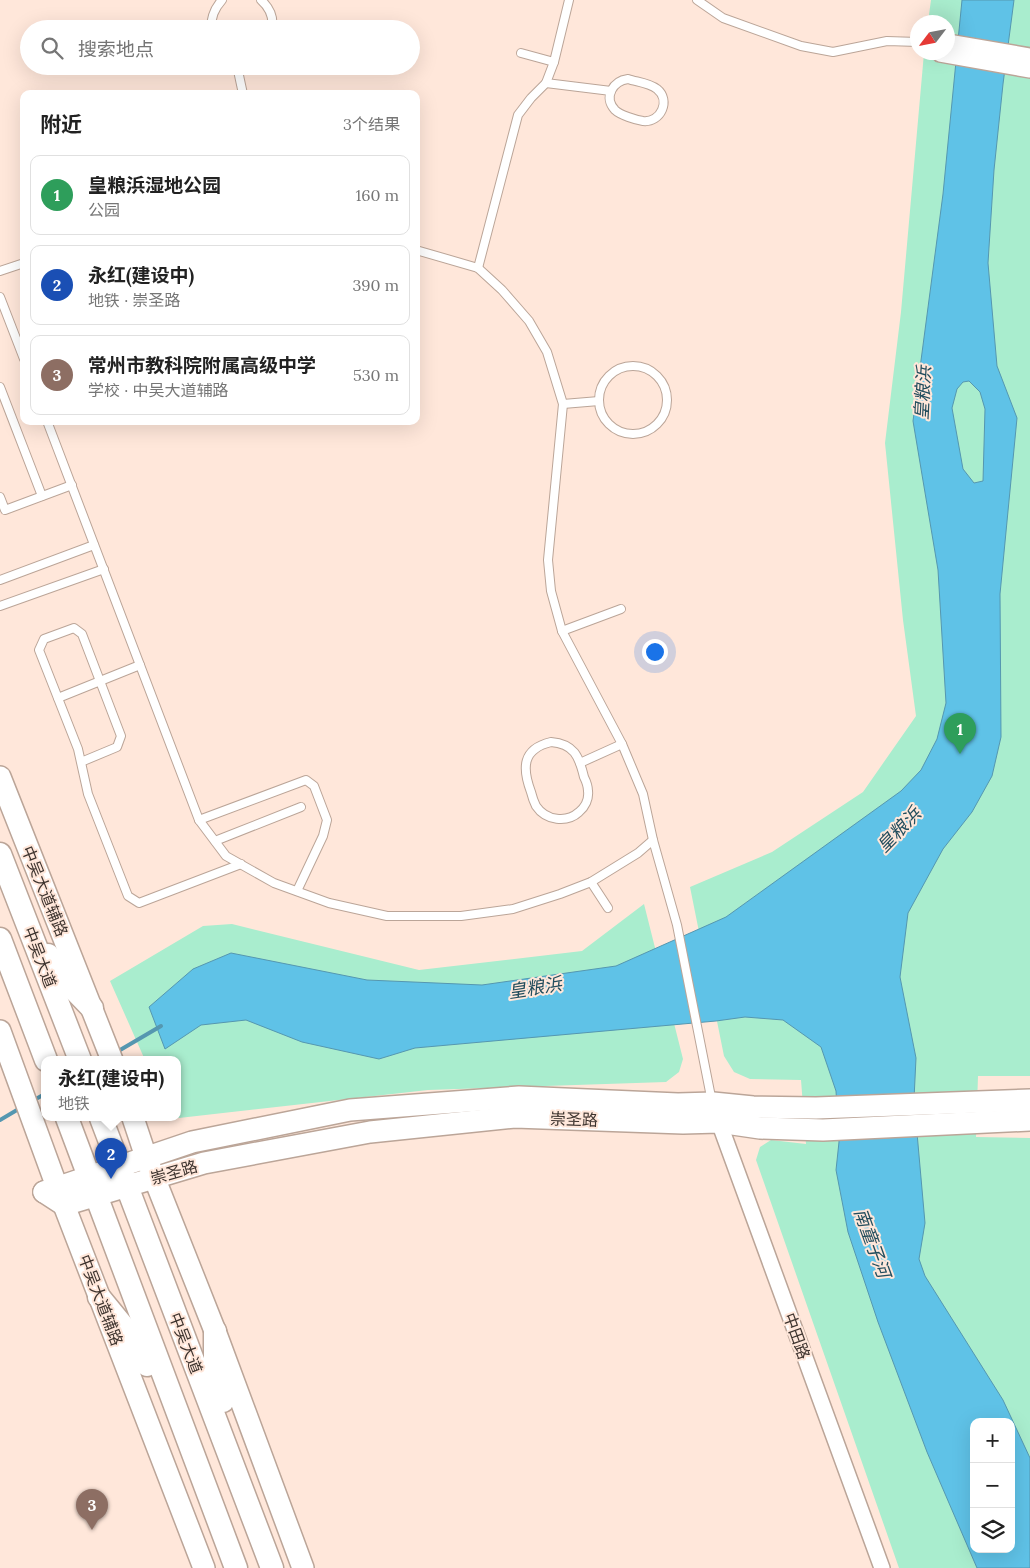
<!DOCTYPE html>
<html lang="zh">
<head>
<meta charset="utf-8">
<style>
	body { margin:0; font-family:Lora,"Noto Sans SC",serif; background:#f6f6f6; color:#222 }
	.controls { position:absolute; right:15px; bottom:15px; display:grid; overflow:hidden; border-radius:10px; box-shadow:0 5px 20px #0002 }
	.controls button { width:45px; height:45px; display:grid; place-items:center; padding:0; border:0; border-bottom:1px solid #e0e0e0; background:#fff; color:#222; font:25px sans-serif }
	.compass { position:absolute; left:910px; top:15px; width:45px; height:45px; border-radius:50%; background:#fff; box-shadow:0 5px 20px #0002; rotate:238deg }
	.you { position:absolute; left:654px; top:651px; width:18px; height:18px; margin:-12px; border:4px solid #fff; border-radius:50%; background:#1a73e8; box-shadow:0 0 0 8px #1a73e833 }
	.badge { display:grid; place-items:center; width:32px; height:32px; border-radius:50%; background:#ab1534; color:#fff; font-size:16px; font-weight:700 }
	.pin { position:absolute; translate:-50% -41px; filter:drop-shadow(0 1px 2px #0008) }
	.pin::after { content:''; position:absolute; top:26px; width:18px; height:15px; background:inherit; clip-path:polygon(0 0,100% 0,50% 100%) }
	.popup { position:absolute; left:41px; top:1056px; width:140px; height:65px; box-sizing:border-box; display:grid; place-content:center; border-radius:10px; background:#fff; filter:drop-shadow(0 1px 4px #0005); font-size:16px; white-space:nowrap; color:#767676 }
	.popup b { font-size:19px; color:#222 }
	.popup::after { content:''; position:absolute; left:50%; top:100%; margin-left:-10px; border:10px solid transparent; border-top-color:#fff }
	.list { margin:0; padding:0; list-style:none }
	h2 { display:flex; justify-content:space-between; align-items:center; height:65px; margin:0; padding:0 20px; font-size:21px }
	h2 small { font-size:16px; font-weight:400; color:#767676 }
	.list li { display:grid; grid-template-columns:32px 1fr auto; gap:15px; align-items:center; box-sizing:border-box; height:80px; margin:0 10px 10px; padding:0 10px; border:1px solid #e0e0e0; border-radius:10px }
	.list b { display:block; font-size:19px; white-space:nowrap }
	.list p { margin:0; font-size:16px; white-space:nowrap; color:#767676 }
	.list em { font-size:16px; font-style:normal; color:#767676 }
	.icon { flex:none; width:28px; height:28px; fill:none; stroke:currentColor; stroke-width:2; stroke-linecap:round; stroke-linejoin:round }
	.map { position:relative; flex:none; width:1030px; height:1568px; overflow:hidden }
	.search { position:absolute; background:#fff; box-shadow:0 5px 20px #0002; left:20px; top:20px; width:400px; height:55px; display:flex; align-items:center; gap:12px; box-sizing:border-box; padding:0 18px; border-radius:28px; color:#767676; font-size:19px }
	.panel { position:absolute; background:#fff; box-shadow:0 5px 20px #0002; left:20px; top:90px; width:400px; height:335px; border-radius:10px }
	.map>svg:first-child { display:block }
	.green { fill:#a9edce; fill-rule:evenodd }
	.water { fill:#5fc2e7; stroke:#5597b0; fill-rule:evenodd }
	.lines { fill:none; stroke-linecap:round; stroke-linejoin:round }
	.stream { stroke:#5597b0; stroke-width:4 }
	.lane-casing { stroke:#bba598; stroke-width:10 }
	.street-casing { stroke:#bba598; stroke-width:18 }
	.secondary-casing { stroke:#bba598; stroke-width:24 }
	.primary-casing { stroke:#bba598; stroke-width:25 }
	.lane { stroke:#fff; stroke-width:8 }
	.street { stroke:#fff; stroke-width:15 }
	.secondary { stroke:#fff; stroke-width:21 }
	.primary { stroke:#fff; stroke-width:22 }
	.labels { text-anchor:middle; stroke-width:4; stroke-linejoin:round; paint-order:stroke }
	.street-label { font-size:16px; fill:#3d332e; stroke:#ffe7da }
	.water-label { font-size:18px; font-style:italic; fill:#224d5d; stroke:#ffe7da }
</style>
</head>
<body>
<div class="map">
<svg width="1030" height="1568" viewBox="0 0 1030 1568">
	<rect width="100%" height="100%" fill="#ffe7da"/>
	<g class="green">
		<path d="M 931,0 L 1030,0 L 1030,1076 L 978,1076 L 976,1137 L 1030,1138 L 1030,1568 L 899,1568 L 756,1160 L 760,1147 L 771,1140 L 806,1144 L 801,1080 L 750,1079 L 734,1072 L 724,1056 L 690,887 L 772,852 L 863,792 L 916,716 L 903,620 L 885,443 L 901,312 L 924,53 L 948,52 L 948,22 L 928,22 ZM 974,1422 L 1011,1422 L 1011,1549 L 974,1549 Z"/>
		<polygon points="644,904 683,1059 679,1072 666,1082 428,1090 179,1118 177,1117 177,1060 145,1060 110,981 203,926 232,924 419,970 582,951"/>
	</g>
	<path class="water" d="M 962,0 L 1014,0 L 1003,84 L 994,170 L 988,263 L 997,366 L 1017,418 L 1000,594 L 1001,737 L 992,776 L 972,812 L 943,849 L 908,913 L 900,977 L 916,1058 L 914,1099 L 925,1223 L 919,1259 L 925,1276 L 1003,1400 L 1030,1458 L 1030,1568 L 977,1568 L 927,1452 L 878,1322 L 848,1232 L 836,1170 L 839,1142 L 836,1091 L 821,1047 L 783,1020 L 745,1017 L 716,1021 L 415,1048 L 379,1059 L 302,1042 L 246,1020 L 201,1025 L 165,1049 L 149,1007 L 193,969 L 231,953 L 367,980 L 482,985 L 616,966 L 726,917 L 901,791 L 921,770 L 937,739 L 946,703 L 938,570 L 913,421 L 943,194 ZM 969,381 L 980,392 L 985,409 L 983,481 L 974,483 L 963,469 L 952,408 L 957,389 L 963,382 ZM 974,1422 L 1011,1422 L 1011,1549 L 974,1549 Z"/>
	<g class="lines">
		<g class="stream">
			<polyline points="115,1053 161,1026"/>
			<polyline points="32,1101 45,1094"/>
			<polyline points="0,1120 22,1107"/>
		</g>
		<g class="lane-casing">
			<g id="lane">
				<path d="M 261,0 C 270,8 274,17 272,29"/>
				<polyline points="697,0 723,18 801,46 833,52 887,41 918,42"/>
				<path d="M 211,29 C 211,17 214,9 222,0"/>
				<polyline points="521,53 554,62"/>
				<polyline points="237,66 243,94"/>
				<path d="M 628,79 C 637,82 649,83 657,89 C 671,100 661,123 643,121 C 636,120 620,115 615,110 C 603,97 613,81 628,79 Z"/>
				<polyline points="546,83 611,91"/>
				<polyline points="416,250 478,268 502,290 529,321 547,352 563,404 548,560 551,591 562,631 622,744 643,794 653,840 677,925 712,1102"/>
				<polyline points="478,268 518,115 531,98 546,83 554,62 569,0"/>
				<polyline points="0,271 24,263"/>
				<polyline points="0,297 24,359"/>
				<circle cx="633" cy="400" r="34"/>
				<polyline points="0,387 42,496"/>
				<polyline points="563,404 599,401"/>
				<polyline points="47,421 199,820 226,856 274,883 329,903 387,916 461,916 513,909 560,894 591,882 638,853 653,840"/>
				<polyline points="0,497 5,510 72,485"/>
				<polyline points="0,580 94,545"/>
				<polyline points="0,606 104,569"/>
				<polyline points="562,631 621,609"/>
				<polyline points="58,698 140,665"/>
				<path d="M 551,742 C 574,744 579,756 584,777 C 586,781 588,787 588,791 C 589,799 585,807 579,812 C 567,823 546,821 536,806 C 534,802 532,796 531,792 C 522,768 522,749 551,742 Z"/>
				<polyline points="81,762 117,747 121,736 82,634 74,628 44,639 39,650 78,749 88,794 128,896 139,903 241,864"/>
				<polyline points="580,763 622,744"/>
				<polyline points="199,820 306,780 314,786 327,820 323,836 297,891"/>
				<polyline points="215,841 301,807"/>
				<polyline points="591,882 608,908"/>
			</g>
		</g>
		<g class="street-casing">
			<g id="street">
				<polyline points="948,42 1030,56"/>
				<polyline points="940,54 1030,70"/>
				<polyline points="716,1114 882,1568"/>
			</g>
		</g>
		<g class="secondary-casing">
			<g id="secondary">
				<polyline points="0,777 112,1060"/>
				<polyline points="0,1031 57,1187 204,1568"/>
				<polyline points="133,1118 146,1157 215,1331 303,1568"/>
				<polyline points="44,1192 64,1205 204,1163 370,1132 515,1117 683,1123 719,1122 760,1128 823,1130 1030,1120"/>
				<polyline points="44,1192 192,1142 350,1110 519,1097 678,1104 713,1103 753,1107 816,1108 1030,1100"/>
			</g>
		</g>
		<g class="primary-casing">
			<g id="primary">
				<polyline points="0,854 80,1060"/>
				<polyline points="0,939 46,1060"/>
				<polyline points="48,955 61,976 92,1008"/>
				<polyline points="67,1118 236,1568"/>
				<polyline points="101,1118 272,1568"/>
				<polyline points="99,1297 140,1347 147,1365"/>
				<polyline points="215,1331 215,1381 223,1401"/>
			</g>
		</g>
		<use href="#lane" class="lane"/>
		<use href="#street" class="street"/>
		<use href="#secondary" class="secondary"/>
		<use href="#primary" class="primary"/>
	</g>
	<g class="labels">
		<g class="street-label">
			<text transform="translate(45 891) rotate(68)" y="6">中吴大道辅路</text>
			<text transform="translate(40 957) rotate(69)" y="6">中吴大道</text>
			<text transform="translate(574 1119) rotate(2)" y="6">崇圣路</text>
			<text transform="translate(174 1172) rotate(-16)" y="6">崇圣路</text>
			<text transform="translate(101 1300) rotate(69)" y="6">中吴大道辅路</text>
			<text transform="translate(797 1336) rotate(70)" y="6">中田路</text>
			<text transform="translate(186 1343) rotate(69)" y="6">中吴大道</text>
		</g>
		<g class="water-label">
			<text transform="translate(923 393) rotate(-87)" y="6">皇粮浜</text>
			<text transform="translate(899 830) rotate(-46)" y="6">皇粮浜</text>
			<text transform="translate(535 988) rotate(-9)" y="6">皇粮浜</text>
			<text transform="translate(872 1243) rotate(70)" y="6">南童子河</text>
		</g>
	</g>
</svg>
<div class="controls">
<button>+</button>
<button>−</button>
<button><svg class="icon" aria-label="layers" viewBox="0 0 24 24"><path d="M12 4l9 5-9 5-9-5zM3 14l9 5 9-5"/></svg></button>
</div>
<svg class="compass" viewBox="-18 -18 36 36"><path d="M0-13l5 13h-10z" fill="#e53935"/><path d="M0 13l5-13h-10z" fill="#767676"/></svg>
<div class="you"></div>
<div class="pin badge" style="left:960px;top:754px;background:#2e9e5b">1</div>
<div class="pin badge" style="left:111px;top:1179px;background:#1a4fb4">2</div>
<div class="popup"><b>永红(建设中)</b>地铁</div>
<div class="pin badge" style="left:92px;top:1530px;background:#8d6e63">3</div>
<div class="search"><svg class="icon" aria-label="search" viewBox="0 0 24 24"><circle cx="10" cy="10" r="6"/><path d="M15 15l6 6"/></svg>搜索地点</div>
<section class="panel">
<h2>附近<small>3个结果</small></h2>
<ul class="list">
<li><span class="badge" style="background:#2e9e5b">1</span><div><b>皇粮浜湿地公园</b><p>公园</p></div><em>160 m</em></li>
<li><span class="badge" style="background:#1a4fb4">2</span><div><b>永红(建设中)</b><p>地铁 · 崇圣路</p></div><em>390 m</em></li>
<li><span class="badge" style="background:#8d6e63">3</span><div><b>常州市教科院附属高级中学</b><p>学校 · 中吴大道辅路</p></div><em>530 m</em></li>
</ul>
</section>
</div>
</body>
</html>
